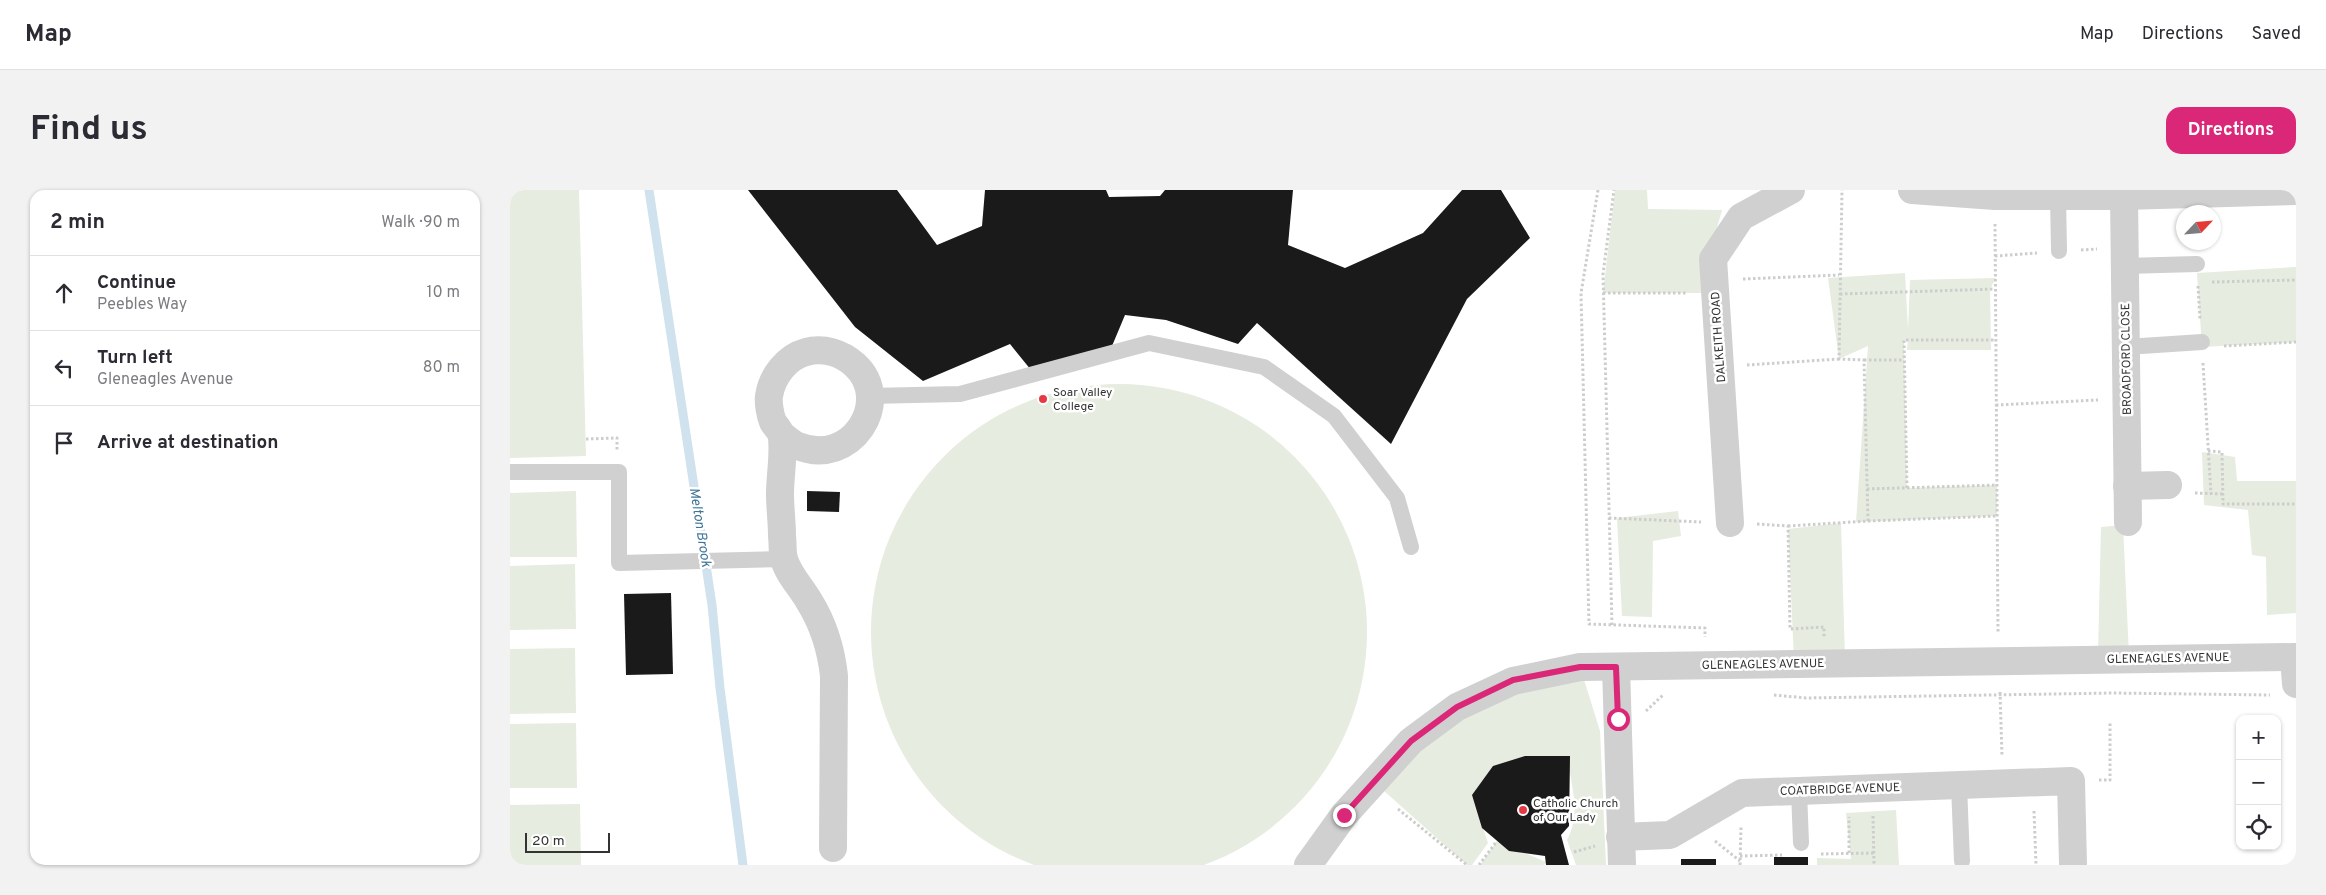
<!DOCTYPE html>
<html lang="en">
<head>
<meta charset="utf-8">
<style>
	body { margin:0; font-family:Overpass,sans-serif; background:#f2f2f3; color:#2b2b33 }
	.controls { position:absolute; right:15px; bottom:15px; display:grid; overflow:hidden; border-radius:10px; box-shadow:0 1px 4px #0004 }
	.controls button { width:45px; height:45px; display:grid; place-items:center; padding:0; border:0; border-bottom:1px solid #e1e1e2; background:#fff; color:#2b2b33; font:25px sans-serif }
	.compass { position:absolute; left:1666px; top:15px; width:45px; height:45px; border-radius:50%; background:#fff; box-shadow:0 1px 4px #0004; rotate:64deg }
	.scale { position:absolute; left:15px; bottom:12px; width:85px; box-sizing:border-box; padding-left:5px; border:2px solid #333; border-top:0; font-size:14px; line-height:18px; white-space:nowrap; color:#333; -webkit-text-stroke:4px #fff; paint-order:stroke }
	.stop { position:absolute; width:15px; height:15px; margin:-11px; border:4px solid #db2777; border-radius:50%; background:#fff }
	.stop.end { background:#db2777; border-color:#fff; box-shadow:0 1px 5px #0008 }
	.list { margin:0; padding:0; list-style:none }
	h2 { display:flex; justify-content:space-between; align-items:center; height:65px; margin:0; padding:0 20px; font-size:21px }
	h2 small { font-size:16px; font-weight:400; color:#7c7c81 }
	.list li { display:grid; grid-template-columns:32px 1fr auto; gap:15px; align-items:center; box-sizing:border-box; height:75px; padding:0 20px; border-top:1px solid #e1e1e2 }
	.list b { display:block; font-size:19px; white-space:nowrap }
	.list p { margin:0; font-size:16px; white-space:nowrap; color:#7c7c81 }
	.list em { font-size:16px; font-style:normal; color:#7c7c81 }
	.icon { flex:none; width:28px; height:28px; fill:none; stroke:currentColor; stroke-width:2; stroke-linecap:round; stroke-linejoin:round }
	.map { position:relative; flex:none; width:1786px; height:675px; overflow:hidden; border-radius:15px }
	header { display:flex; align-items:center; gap:30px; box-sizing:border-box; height:70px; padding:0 25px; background:#fff; border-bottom:1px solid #e1e1e2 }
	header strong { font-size:24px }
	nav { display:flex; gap:28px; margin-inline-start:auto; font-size:18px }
	.intro { display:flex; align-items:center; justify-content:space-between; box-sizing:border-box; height:120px; padding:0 30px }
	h1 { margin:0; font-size:35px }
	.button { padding:12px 22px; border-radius:15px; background:#db2777; color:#fff; font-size:18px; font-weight:700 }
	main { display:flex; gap:30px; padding:0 30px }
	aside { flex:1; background:#fff; border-radius:15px; box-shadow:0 1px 4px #0004 }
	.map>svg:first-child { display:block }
	.green { fill:#e6ecdf }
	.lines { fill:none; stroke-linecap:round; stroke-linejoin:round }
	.stream { stroke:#cfe2ee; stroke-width:9 }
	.building { fill:#1a1a1a }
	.path { stroke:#cdcdcd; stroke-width:3; stroke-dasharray:2.5 2.5; stroke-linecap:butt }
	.lane { stroke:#d0d0d0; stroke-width:16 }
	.street { stroke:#d0d0d0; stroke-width:28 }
	.route { stroke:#db2777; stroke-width:6 }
	.poi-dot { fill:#e63946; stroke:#fff; stroke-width:2 }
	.labels { text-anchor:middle; stroke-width:5; stroke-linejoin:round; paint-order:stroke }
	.street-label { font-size:12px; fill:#333; stroke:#fff }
	.poi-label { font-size:12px; fill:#333; stroke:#fff; text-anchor:start }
	.water-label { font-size:14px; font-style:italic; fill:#3f7597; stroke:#fff }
</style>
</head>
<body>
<header>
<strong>Map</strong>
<nav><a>Map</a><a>Directions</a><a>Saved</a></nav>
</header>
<div class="intro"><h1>Find us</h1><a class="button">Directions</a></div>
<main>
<aside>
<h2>2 min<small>Walk · 90 m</small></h2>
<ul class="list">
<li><svg class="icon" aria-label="ahead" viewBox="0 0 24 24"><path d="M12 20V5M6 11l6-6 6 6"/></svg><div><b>Continue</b><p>Peebles Way</p></div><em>10 m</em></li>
<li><svg class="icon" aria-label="left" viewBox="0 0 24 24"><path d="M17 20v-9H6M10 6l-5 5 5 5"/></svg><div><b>Turn left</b><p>Gleneagles Avenue</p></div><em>80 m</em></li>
<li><svg class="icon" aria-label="arrive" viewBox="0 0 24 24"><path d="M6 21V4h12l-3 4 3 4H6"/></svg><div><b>Arrive at destination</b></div></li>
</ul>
</aside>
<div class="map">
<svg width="1786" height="675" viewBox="0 0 1786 675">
	<rect width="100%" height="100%" fill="#fff"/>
	<g class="green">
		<polygon points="0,0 69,0 76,266 0,268"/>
		<polygon points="1105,0 1137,0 1138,19 1212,20 1202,56 1201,103 1093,103"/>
		<polygon points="1786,77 1786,152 1692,157 1687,83"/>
		<polygon points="1395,83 1398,140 1400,90 1486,88 1480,99 1481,160 1397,160 1398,149 1394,151 1397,298 1487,295 1487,326 1346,332 1358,156 1329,169 1318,88"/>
		<circle cx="609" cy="442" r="248"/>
		<polygon points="1692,262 1725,267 1727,291 1786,291 1786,423 1757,425 1756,367 1742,365 1738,320 1694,315"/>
		<polygon points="66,301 67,367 0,367 0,303"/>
		<polygon points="1168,321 1171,346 1143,351 1142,427 1112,426 1107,328"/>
		<polygon points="1331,333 1335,469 1284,469 1278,339"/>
		<polygon points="1613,335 1619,466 1588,466 1591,337"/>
		<polygon points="65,374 66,439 0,440 0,376"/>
		<polygon points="65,458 66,523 0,524 0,459"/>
		<path d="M 1070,477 L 1090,541 L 1096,675 L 1066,675 L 1057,650 C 1069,627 1064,607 1060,583 L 962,605 L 978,653 L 962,675 L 957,675 L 864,592 L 947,517 Z"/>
		<polygon points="66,533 67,598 0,598 0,534"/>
		<polygon points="70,614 71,675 0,675 0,615"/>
		<polygon points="1386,620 1389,675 1307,675 1307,668 1341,669 1336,623"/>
		<polygon points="987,651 1036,672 1034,675 970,675"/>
	</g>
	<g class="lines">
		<polyline class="stream" points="139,0 202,415 210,498 233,675"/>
	</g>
	<g class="building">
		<polygon points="238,0 387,0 427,55 472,36 475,0 596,0 599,7 650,6 655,0 783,0 778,55 835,78 913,43 952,0 991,0 1020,48 957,109 881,254 747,133 728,154 656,130 615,125 602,156 521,180 500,154 413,191 345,137"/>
		<polygon points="297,301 330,302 329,322 297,321"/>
		<polygon points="161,403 163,484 116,485 114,404"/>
		<polygon points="1015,566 1060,566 1059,636 1051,645 1059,675 1036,675 1035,666 999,661 972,638 962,605 983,576"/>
		<rect x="1264" y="667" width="34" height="8"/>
		<rect x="1171" y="669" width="35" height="6"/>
	</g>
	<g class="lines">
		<g class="path">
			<polyline points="1088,0 1071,103 1079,434 1195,438 1195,447"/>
			<polyline points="1485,34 1488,443"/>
			<polyline points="1571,60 1587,59"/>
			<polyline points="1485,66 1527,63"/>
			<polyline points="1233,89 1329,85"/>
			<polyline points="1702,92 1786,90"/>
			<polyline points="1688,96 1690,129"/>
			<polyline points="1093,103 1178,103"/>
			<polyline points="1330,104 1485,99"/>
			<polyline points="1714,156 1786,152"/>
			<polyline points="1354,170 1394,170"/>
			<polyline points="1693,173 1701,304"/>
			<polyline points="1237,175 1329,169"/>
			<polyline points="1486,215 1588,210"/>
			<polyline points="76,249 107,248 107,260"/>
			<polyline points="1698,261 1712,262 1713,314 1786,314"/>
			<polyline points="1397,298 1394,150 1486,150"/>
			<polyline points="1357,299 1487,295"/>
			<polyline points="1685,303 1714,304"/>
			<polyline points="1099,328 1191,332"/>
			<polyline points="1358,331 1487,326"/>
			<polyline points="1247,334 1278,336 1280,439 1314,437 1314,447"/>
			<polyline points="1278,336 1358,331 1354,170 1329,169 1332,0"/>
			<polyline points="1102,435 1093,84 1104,0"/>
			<polyline points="1490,502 1492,566"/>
			<polyline points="1264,505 1296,508 1603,503 1760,505"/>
			<polyline points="1136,521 1153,505"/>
			<polyline points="1589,590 1600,590 1600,533"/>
			<polyline points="888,619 957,675"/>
			<polyline points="1524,621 1526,675"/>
			<polyline points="1363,626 1364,675"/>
			<polyline points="1205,651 1230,671"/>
			<polyline points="1064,662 1085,656"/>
			<polyline points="1339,663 1339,627"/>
			<polyline points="1311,664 1364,663"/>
			<polyline points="1230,666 1272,665"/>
			<polyline points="969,675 987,651"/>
			<polyline points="1230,675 1231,636"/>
		</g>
		<g class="lane">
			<polyline points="1548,6 1549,61"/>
			<polyline points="1615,76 1687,74"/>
			<polyline points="1616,157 1692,152"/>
			<polyline points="359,206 450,204 639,153 754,177 824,226 887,308 901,357"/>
			<polyline points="0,282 109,282 109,373 274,369"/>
			<polyline points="1449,595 1452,671"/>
			<polyline points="1289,601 1291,653"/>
		</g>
		<g class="street">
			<polyline points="1402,0 1485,6 1614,6 1786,1"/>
			<polyline points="1614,6 1618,332"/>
			<path d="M 272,245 C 277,249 282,254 288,256 C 341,278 384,211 345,175 C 332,163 313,157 296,162 C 277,167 262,186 259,206 C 258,212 260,225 263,232 C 266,237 272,242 272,248 C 274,266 270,286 270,304 C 270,318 272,332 272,346 C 273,353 272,362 274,369 C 278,384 291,397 299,411 C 314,435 321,458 324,486 L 323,658"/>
			<polyline points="1617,296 1658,295"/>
			<polyline points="1220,333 1203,69 1231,27 1281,0"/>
			<polyline points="1784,467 1786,494"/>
			<polyline points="1106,477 1112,675"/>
			<polyline points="1110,647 1160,645 1232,603 1561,591 1563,675"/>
			<polyline points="798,675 834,625 901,551 947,517 1003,491 1070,477 1786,467"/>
		</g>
	</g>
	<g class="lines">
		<polyline class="route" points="834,625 901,551 947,517 1003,490 1070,477 1106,477 1108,529"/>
	</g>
	<g class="poi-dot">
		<circle cx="533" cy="209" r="5"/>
		<circle cx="1013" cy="620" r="5"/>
	</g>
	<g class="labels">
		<g class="street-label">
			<text transform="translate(1208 147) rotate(-94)" y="4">DALKEITH ROAD</text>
			<text transform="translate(1616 169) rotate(-91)" y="4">BROADFORD CLOSE</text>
			<text transform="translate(1658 468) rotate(-1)" y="4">GLENEAGLES AVENUE</text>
			<text transform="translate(1253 474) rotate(-1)" y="4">GLENEAGLES AVENUE</text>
			<text transform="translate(1330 599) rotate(-2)" y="4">COATBRIDGE AVENUE</text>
		</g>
		<g class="poi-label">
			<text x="543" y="206">Soar Valley<tspan x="543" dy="14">College</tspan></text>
			<text x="1023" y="617">Catholic Church<tspan x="1023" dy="14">of Our Lady</tspan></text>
		</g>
		<g class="water-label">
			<text transform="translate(191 337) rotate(81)" y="5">Melton Brook</text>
		</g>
	</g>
</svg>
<div class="controls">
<button>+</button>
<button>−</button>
<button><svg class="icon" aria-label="locate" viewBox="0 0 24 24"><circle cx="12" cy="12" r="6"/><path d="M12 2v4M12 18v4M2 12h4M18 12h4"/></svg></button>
</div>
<svg class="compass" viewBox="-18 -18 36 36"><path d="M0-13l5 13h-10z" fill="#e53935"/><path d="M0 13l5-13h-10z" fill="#7c7c81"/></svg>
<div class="scale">20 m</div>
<div class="stop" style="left:1108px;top:529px"></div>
<div class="stop end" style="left:834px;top:625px"></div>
</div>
</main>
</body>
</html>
